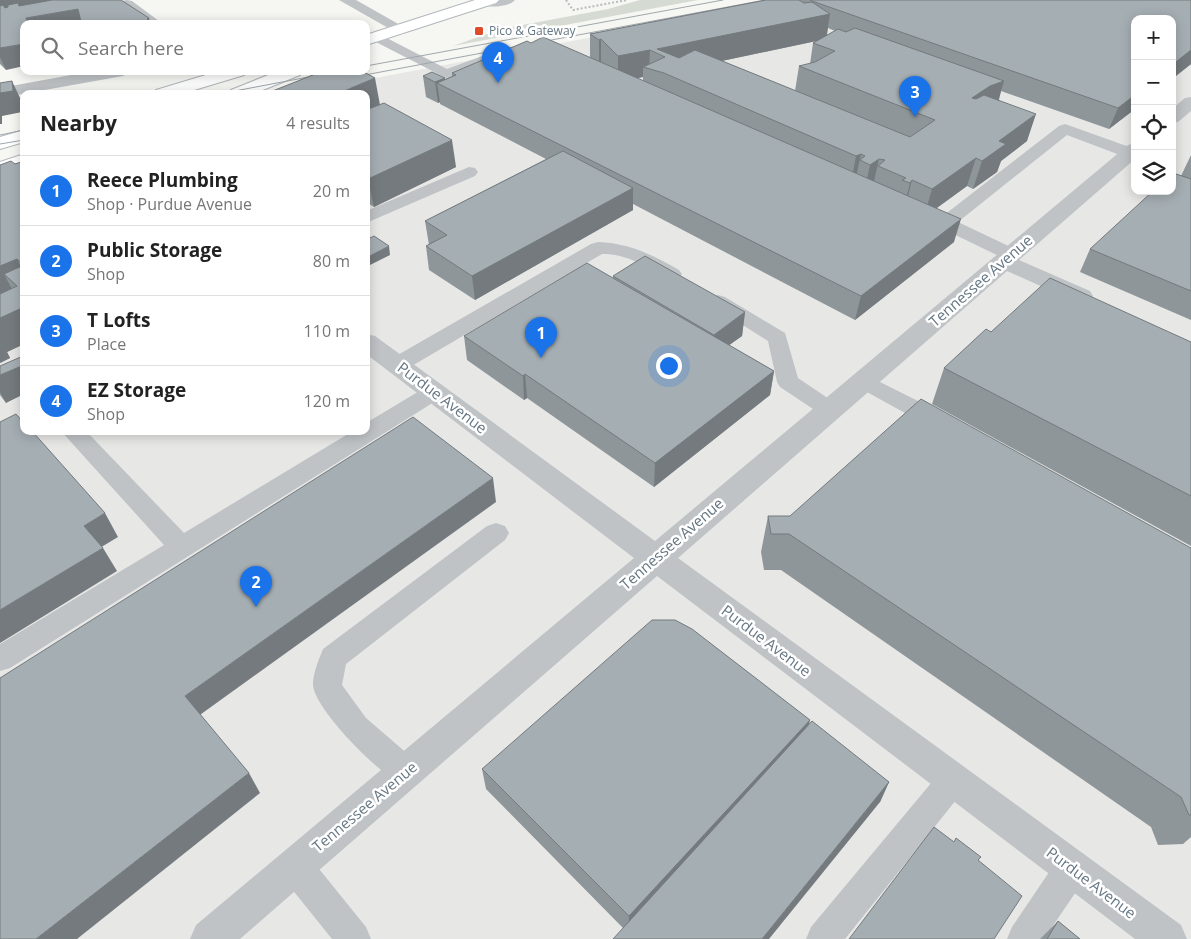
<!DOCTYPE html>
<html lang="en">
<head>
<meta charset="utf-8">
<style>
	body { margin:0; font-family:"Open Sans",sans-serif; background:#f6f6f6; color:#222 }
	.controls { position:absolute; right:15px; top:15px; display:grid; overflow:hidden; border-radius:10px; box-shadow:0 2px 12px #0003 }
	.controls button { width:45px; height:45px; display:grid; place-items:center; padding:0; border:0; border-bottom:1px solid #e0e0e0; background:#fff; color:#222; font:25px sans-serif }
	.you { position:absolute; left:668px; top:365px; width:18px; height:18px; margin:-12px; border:4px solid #fff; border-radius:50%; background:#1a73e8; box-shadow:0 0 0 8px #1a73e833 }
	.badge { display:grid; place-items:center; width:32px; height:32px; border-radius:50%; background:#1a73e8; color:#fff; font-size:16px; font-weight:700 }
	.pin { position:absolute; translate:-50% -41px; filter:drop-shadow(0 1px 2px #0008) }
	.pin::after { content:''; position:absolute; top:26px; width:18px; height:15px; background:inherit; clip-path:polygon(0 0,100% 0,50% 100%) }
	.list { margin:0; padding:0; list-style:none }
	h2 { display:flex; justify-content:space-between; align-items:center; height:65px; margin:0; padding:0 20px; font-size:21px }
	h2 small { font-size:16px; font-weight:400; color:#767676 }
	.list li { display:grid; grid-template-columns:32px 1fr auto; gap:15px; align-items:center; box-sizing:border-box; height:70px; padding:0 20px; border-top:1px solid #e0e0e0 }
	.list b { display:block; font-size:19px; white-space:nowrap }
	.list p { margin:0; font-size:16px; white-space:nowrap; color:#767676 }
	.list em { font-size:16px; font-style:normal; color:#767676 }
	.icon { flex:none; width:28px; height:28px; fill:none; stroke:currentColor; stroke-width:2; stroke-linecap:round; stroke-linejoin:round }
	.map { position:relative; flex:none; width:1191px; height:939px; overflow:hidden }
	.search { position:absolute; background:#fff; box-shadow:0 2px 12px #0003; left:20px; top:20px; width:350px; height:55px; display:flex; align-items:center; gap:12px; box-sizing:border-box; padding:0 18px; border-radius:10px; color:#767676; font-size:19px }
	.panel { position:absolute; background:#fff; box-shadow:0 2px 12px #0003; left:20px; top:90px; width:350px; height:345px; border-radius:10px }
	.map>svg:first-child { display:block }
	.built { fill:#e7e7e6; fill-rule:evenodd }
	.green { fill:#d5dbd2 }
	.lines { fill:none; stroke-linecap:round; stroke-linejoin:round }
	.secondary-casing { stroke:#b1b7bb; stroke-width:2 }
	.path { stroke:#b9bcbe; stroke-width:2; stroke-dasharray:2 2; stroke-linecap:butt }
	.service { fill:#bfc3c6; fill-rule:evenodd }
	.minor { fill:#bfc3c6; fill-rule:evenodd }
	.secondary { fill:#fff; fill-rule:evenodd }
	.tram { stroke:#a0a7ac; stroke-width:1 }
	.wall { fill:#8e969a; fill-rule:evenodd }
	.shaded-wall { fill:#747a7d }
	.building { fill:#a5aeb3; stroke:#747a7d }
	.poi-dot { fill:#e04b28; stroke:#fff; stroke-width:2 }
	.labels { text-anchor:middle; stroke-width:5; stroke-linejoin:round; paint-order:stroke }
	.far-poi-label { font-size:12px; fill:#657783; stroke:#fff; text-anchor:start }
	.street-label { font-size:15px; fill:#657783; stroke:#fff }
</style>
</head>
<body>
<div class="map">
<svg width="1191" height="939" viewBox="0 0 1191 939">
	<rect width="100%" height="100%" fill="#f6f6f2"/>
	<path class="built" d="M 791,0 L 1191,0 L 1191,939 L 0,939 L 0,193 L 24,185 L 24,431 L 366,431 L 366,94 L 343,84 ZM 1135,19 L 1172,19 L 1172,191 L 1135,191 Z"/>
	<polygon class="green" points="640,0 698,0 453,46 501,29 608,9"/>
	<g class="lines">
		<g class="secondary-casing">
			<g id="secondary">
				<polygon points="475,0 499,0 496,3 366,45 366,35"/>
				<polygon points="219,71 246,71 244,75 181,94 153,94 156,90"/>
				<polygon points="278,71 302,71 300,75 253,94 228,94 231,90"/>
				<polygon points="24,130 24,142 0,149 0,137"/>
				<polygon points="24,154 24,167 0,174 0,162"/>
			</g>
		</g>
		<polyline class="path" points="566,0 573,10 627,0"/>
		<g class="service">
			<polygon points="127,0 132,1 163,24 147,24 125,8 96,13 89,9 96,5"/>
			<polygon points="339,0 356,0 409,30 402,34 397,33"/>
			<polygon points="377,33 447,69 485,55 492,59 490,62 446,78 372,40 370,37"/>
			<polygon points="1065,124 1135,149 1135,157 1125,157 1067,135 958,222 1019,251 1021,255 1019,259 1005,259 939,227 936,223 939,219 1059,126"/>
			<polygon points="469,167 475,168 478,172 475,176 366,223 366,211"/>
			<path d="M 598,242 C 629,243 653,255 679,270 L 682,274 L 679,278 C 663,282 647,266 632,260 C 622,256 613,254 602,254 L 405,370 L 397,372 L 389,370 L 386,365 L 389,360 L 591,244 Z"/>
			<polygon points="718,295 725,297 785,333 798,378 838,405 841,410 838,415 830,418 822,415 780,387 777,382 768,341 711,305 708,301 711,297"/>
			<polygon points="864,374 950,417 953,423 950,429 942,431 934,429 856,386 853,381 856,376"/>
			<polygon points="434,385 442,387 445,392 442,397 10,668 0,671 0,644 164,545 61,431 86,431 184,533 353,431 366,431 366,423 426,387"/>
			<path d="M 496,523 L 505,526 L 509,533 L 505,540 L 346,664 L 342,685 L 366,718 L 417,762 L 421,772 L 417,782 L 406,786 C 381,777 322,716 314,690 C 310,680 319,659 323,649 L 487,526 Z"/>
			<polygon points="953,765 964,770 968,780 964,790 845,939 806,939 811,927 942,770"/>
			<polygon points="295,850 307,854 366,927 371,939 332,939 283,878 279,866 283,854"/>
			<polygon points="1072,852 1084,856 1088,868 1084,880 1044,939 1007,939 1012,927 1060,856"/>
		</g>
		<g class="minor">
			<path d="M 480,0 L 515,0 C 509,7 490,8 481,5 Z"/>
			<polygon points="93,71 131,71 123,76 0,98 0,88"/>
			<polygon points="1191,97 1191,111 1178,122 1172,123 1172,109 1185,98"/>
			<polygon points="1135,143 1135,159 1019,260 1090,291 1093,296 1090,301 1082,303 1074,301 1007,271 678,558 1181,925 1187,939 1135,939 657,576 240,939 190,939 196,925 634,558 366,354 366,334 375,336 655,541 1128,145"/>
		</g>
		<use href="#secondary" class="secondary"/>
		<g class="tram">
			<polyline points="366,66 723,0"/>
			<polyline points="354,77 765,0"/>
			<polyline points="219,94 340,71"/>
			<polyline points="0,135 24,130"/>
			<polyline points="0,144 24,140"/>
		</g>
	</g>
	<g class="wall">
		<polygon points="0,0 6,70 0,64"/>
		<path d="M 766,0 L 1191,0 L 1191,64 L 1172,79 L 1135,19 L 1135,109 L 1109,129 L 1001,91 L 999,100 L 1027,141 L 1001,161 L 997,172 L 973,189 L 967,186 L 937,208 L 954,242 L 855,320 L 633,204 L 633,210 L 475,300 L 429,270 L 426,246 L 429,245 L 425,221 L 546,159 L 440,104 L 440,102 L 438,103 L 426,97 L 423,76 L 445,79 L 452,76 L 452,73 L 531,43 L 590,58 L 590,34 ZM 828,28 L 835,31 L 827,35 ZM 816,41 L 813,43 L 810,64 L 799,66 L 795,91 L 722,61 ZM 643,77 L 643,81 L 637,78 Z"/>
		<polygon points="366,94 379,104 456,167 374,207 366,202"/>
		<polygon points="1191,155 1191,320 1080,272 1090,249 1181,176"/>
		<polygon points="24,161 24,344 7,352 10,358 0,363 0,165 15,164"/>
		<polygon points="613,276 745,312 742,336 729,345 774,371 770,395 654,487 527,398 524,400 467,360 464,336 613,278"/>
		<polygon points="991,332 1191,342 1191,546 932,404 944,368"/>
		<polygon points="0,366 6,403 0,395"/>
		<polygon points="768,516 1191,548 1191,837 1183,844 1158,845 1151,827 781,570 764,570 761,552"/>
		<polygon points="810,720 809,724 889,782 880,802 623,928 486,789 482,769"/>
		<polygon points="1058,921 1080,939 1040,939"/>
	</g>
	<g class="shaded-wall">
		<polygon points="0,0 113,0 0,19"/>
		<polygon points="78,9 84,24 27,24 26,18"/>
		<polygon points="830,14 826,39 664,73 665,57 657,49"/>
		<polygon points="149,18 150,22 152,22 153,24 140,24"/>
		<polygon points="601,39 601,65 599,66 599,40"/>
		<polygon points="24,44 24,66 6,70 0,57 0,48"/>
		<polygon points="650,50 649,69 643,67 643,77 618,82 618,56"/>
		<polygon points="1191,50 1191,64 1172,79 1172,65"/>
		<polygon points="375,78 380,105 366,111 366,94 337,94"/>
		<polygon points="445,78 446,87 437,83 440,102 438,103 435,82"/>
		<polygon points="12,81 22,102 22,112 2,116 2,124 0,124 0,93"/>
		<polygon points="1004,81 996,108 972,98 990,86"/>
		<polygon points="1135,95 1135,109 1109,129 1118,108"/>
		<polygon points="1036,114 1027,141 1001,161 997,172 973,189 982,161 999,141"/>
		<polygon points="452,140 456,167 374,207 368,179"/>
		<polygon points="861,154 855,182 851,184 856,156"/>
		<polygon points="976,158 967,186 924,217 932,189"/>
		<polygon points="879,159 873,186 864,192 870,165"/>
		<polygon points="912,180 905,208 903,211 910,183"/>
		<polygon points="633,188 633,210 475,300 472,276"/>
		<polygon points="961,219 954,242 855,320 861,296"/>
		<polygon points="389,246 390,255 366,267 366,258"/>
		<polygon points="17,259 24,273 17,286 4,274 15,295 0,300 0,266"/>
		<polygon points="24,307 24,344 7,352 10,358 0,363 0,318"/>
		<polygon points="745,312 742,336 711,358 714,335"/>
		<polygon points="24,365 24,394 6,403 0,392 0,375"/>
		<polygon points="774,371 770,395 654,487 655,463"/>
		<polygon points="525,374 527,398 524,400 523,376"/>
		<polygon points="493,478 496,502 197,717 185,696"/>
		<polygon points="105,513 118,537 98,549 84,526"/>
		<polygon points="103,548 117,571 0,643 0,610"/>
		<polygon points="810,720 804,741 628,933 629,916"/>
		<polygon points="249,773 260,793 77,939 36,939"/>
		<polygon points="889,782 880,802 769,939 762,939"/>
	</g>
	<g class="building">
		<polygon points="52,0 121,0 149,18 147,19 152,22 140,24 65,24 81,22 78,9 26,18 27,24 24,24 24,44 0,48 0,6 3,5 5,8 8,7 8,5 18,3 19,6"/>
		<polygon points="766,0 799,0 804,3 812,2 830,14 657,49 679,58 695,50 910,137 935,120 799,66 815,62 835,51 813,43 838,29 846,32 855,28 1004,81 990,86 972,98 976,99 984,95 1036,114 999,141 1006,144 982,161 976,158 932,189 912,180 910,183 902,180 906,178 878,166 885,160 879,159 870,165 860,160 865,156 861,154 856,156 664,73 643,67 665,57 650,50 618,56 601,39 599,40 590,34"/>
		<polygon points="810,0 1191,0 1191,50 1172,65 1172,19 1135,19 1135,95 1118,108 812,1"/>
		<polygon points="543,37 961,219 861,296 437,83 456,75 452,73 527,41 531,43"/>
		<polygon points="323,71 362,71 375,78 337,94 265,94"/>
		<polygon points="432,72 445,78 435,82 423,76"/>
		<polygon points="12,81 13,91 0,93 0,83"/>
		<polygon points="384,103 452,140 368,179 366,178 366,110"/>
		<polygon points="563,151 633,188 472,276 426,246 447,235 425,221"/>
		<polygon points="11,161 15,164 24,161 24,265 17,259 0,266 0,165"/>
		<polygon points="1172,173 1173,173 1191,179 1191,291 1090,249 1153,191 1172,191"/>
		<polygon points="374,236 389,246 366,258 366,240"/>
		<polygon points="645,256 745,312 714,335 613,276"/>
		<polygon points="587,263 774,371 655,463 525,374 523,376 464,336"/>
		<polygon points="24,265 24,307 0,318 0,294 17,286 4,274"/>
		<polygon points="1050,278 1191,342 1191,496 944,368 986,329 991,332"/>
		<polygon points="23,356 24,357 24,365 0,375 0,366"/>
		<polygon points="921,399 1191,548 1191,815 1189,815 1181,797 789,534 771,534 768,516 790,516"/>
		<polygon points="16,414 24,423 24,431 32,431 105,513 84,526 103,548 0,610 0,422"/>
		<polygon points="413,417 493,478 185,696 249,773 36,939 0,939 0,678"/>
		<polygon points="652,620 675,620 692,629 810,720 629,916 482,769"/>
		<polygon points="812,721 889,782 762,939 613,939"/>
		<polygon points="934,827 954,842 956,838 981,857 978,860 1022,896 994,939 849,939"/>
		<polygon points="1058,921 1080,939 1047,939"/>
	</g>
	<rect class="poi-dot" x="474" y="26" width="10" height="10" rx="2.5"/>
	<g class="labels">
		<g class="far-poi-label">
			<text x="489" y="35">Pico &amp; Gateway</text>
		</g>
		<g class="street-label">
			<text transform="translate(981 281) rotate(-41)" y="5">Tennessee Avenue</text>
			<text transform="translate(442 398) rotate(37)" y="5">Purdue Avenue</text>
			<text transform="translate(672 544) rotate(-41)" y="5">Tennessee Avenue</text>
			<text transform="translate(766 641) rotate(37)" y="5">Purdue Avenue</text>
			<text transform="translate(365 807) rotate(-40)" y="5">Tennessee Avenue</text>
			<text transform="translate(1091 883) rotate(37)" y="5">Purdue Avenue</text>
		</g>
	</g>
</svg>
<div class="controls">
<button>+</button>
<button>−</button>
<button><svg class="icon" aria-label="locate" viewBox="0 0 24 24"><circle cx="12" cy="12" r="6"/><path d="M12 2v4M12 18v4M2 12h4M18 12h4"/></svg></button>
<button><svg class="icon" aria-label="layers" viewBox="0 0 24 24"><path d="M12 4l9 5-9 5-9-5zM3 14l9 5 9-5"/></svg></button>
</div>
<div class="you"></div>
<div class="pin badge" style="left:541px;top:358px">1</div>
<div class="pin badge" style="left:256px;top:607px">2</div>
<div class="pin badge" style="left:915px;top:117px">3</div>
<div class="pin badge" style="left:498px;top:83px">4</div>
<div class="search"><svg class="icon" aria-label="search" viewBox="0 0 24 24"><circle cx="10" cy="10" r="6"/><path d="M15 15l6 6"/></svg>Search here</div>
<section class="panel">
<h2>Nearby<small>4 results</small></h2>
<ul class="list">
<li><span class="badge">1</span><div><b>Reece Plumbing</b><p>Shop · Purdue Avenue</p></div><em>20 m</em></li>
<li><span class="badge">2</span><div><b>Public Storage</b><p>Shop</p></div><em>80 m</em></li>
<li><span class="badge">3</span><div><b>T Lofts</b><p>Place</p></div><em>110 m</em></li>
<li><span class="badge">4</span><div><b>EZ Storage</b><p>Shop</p></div><em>120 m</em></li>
</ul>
</section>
</div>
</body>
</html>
